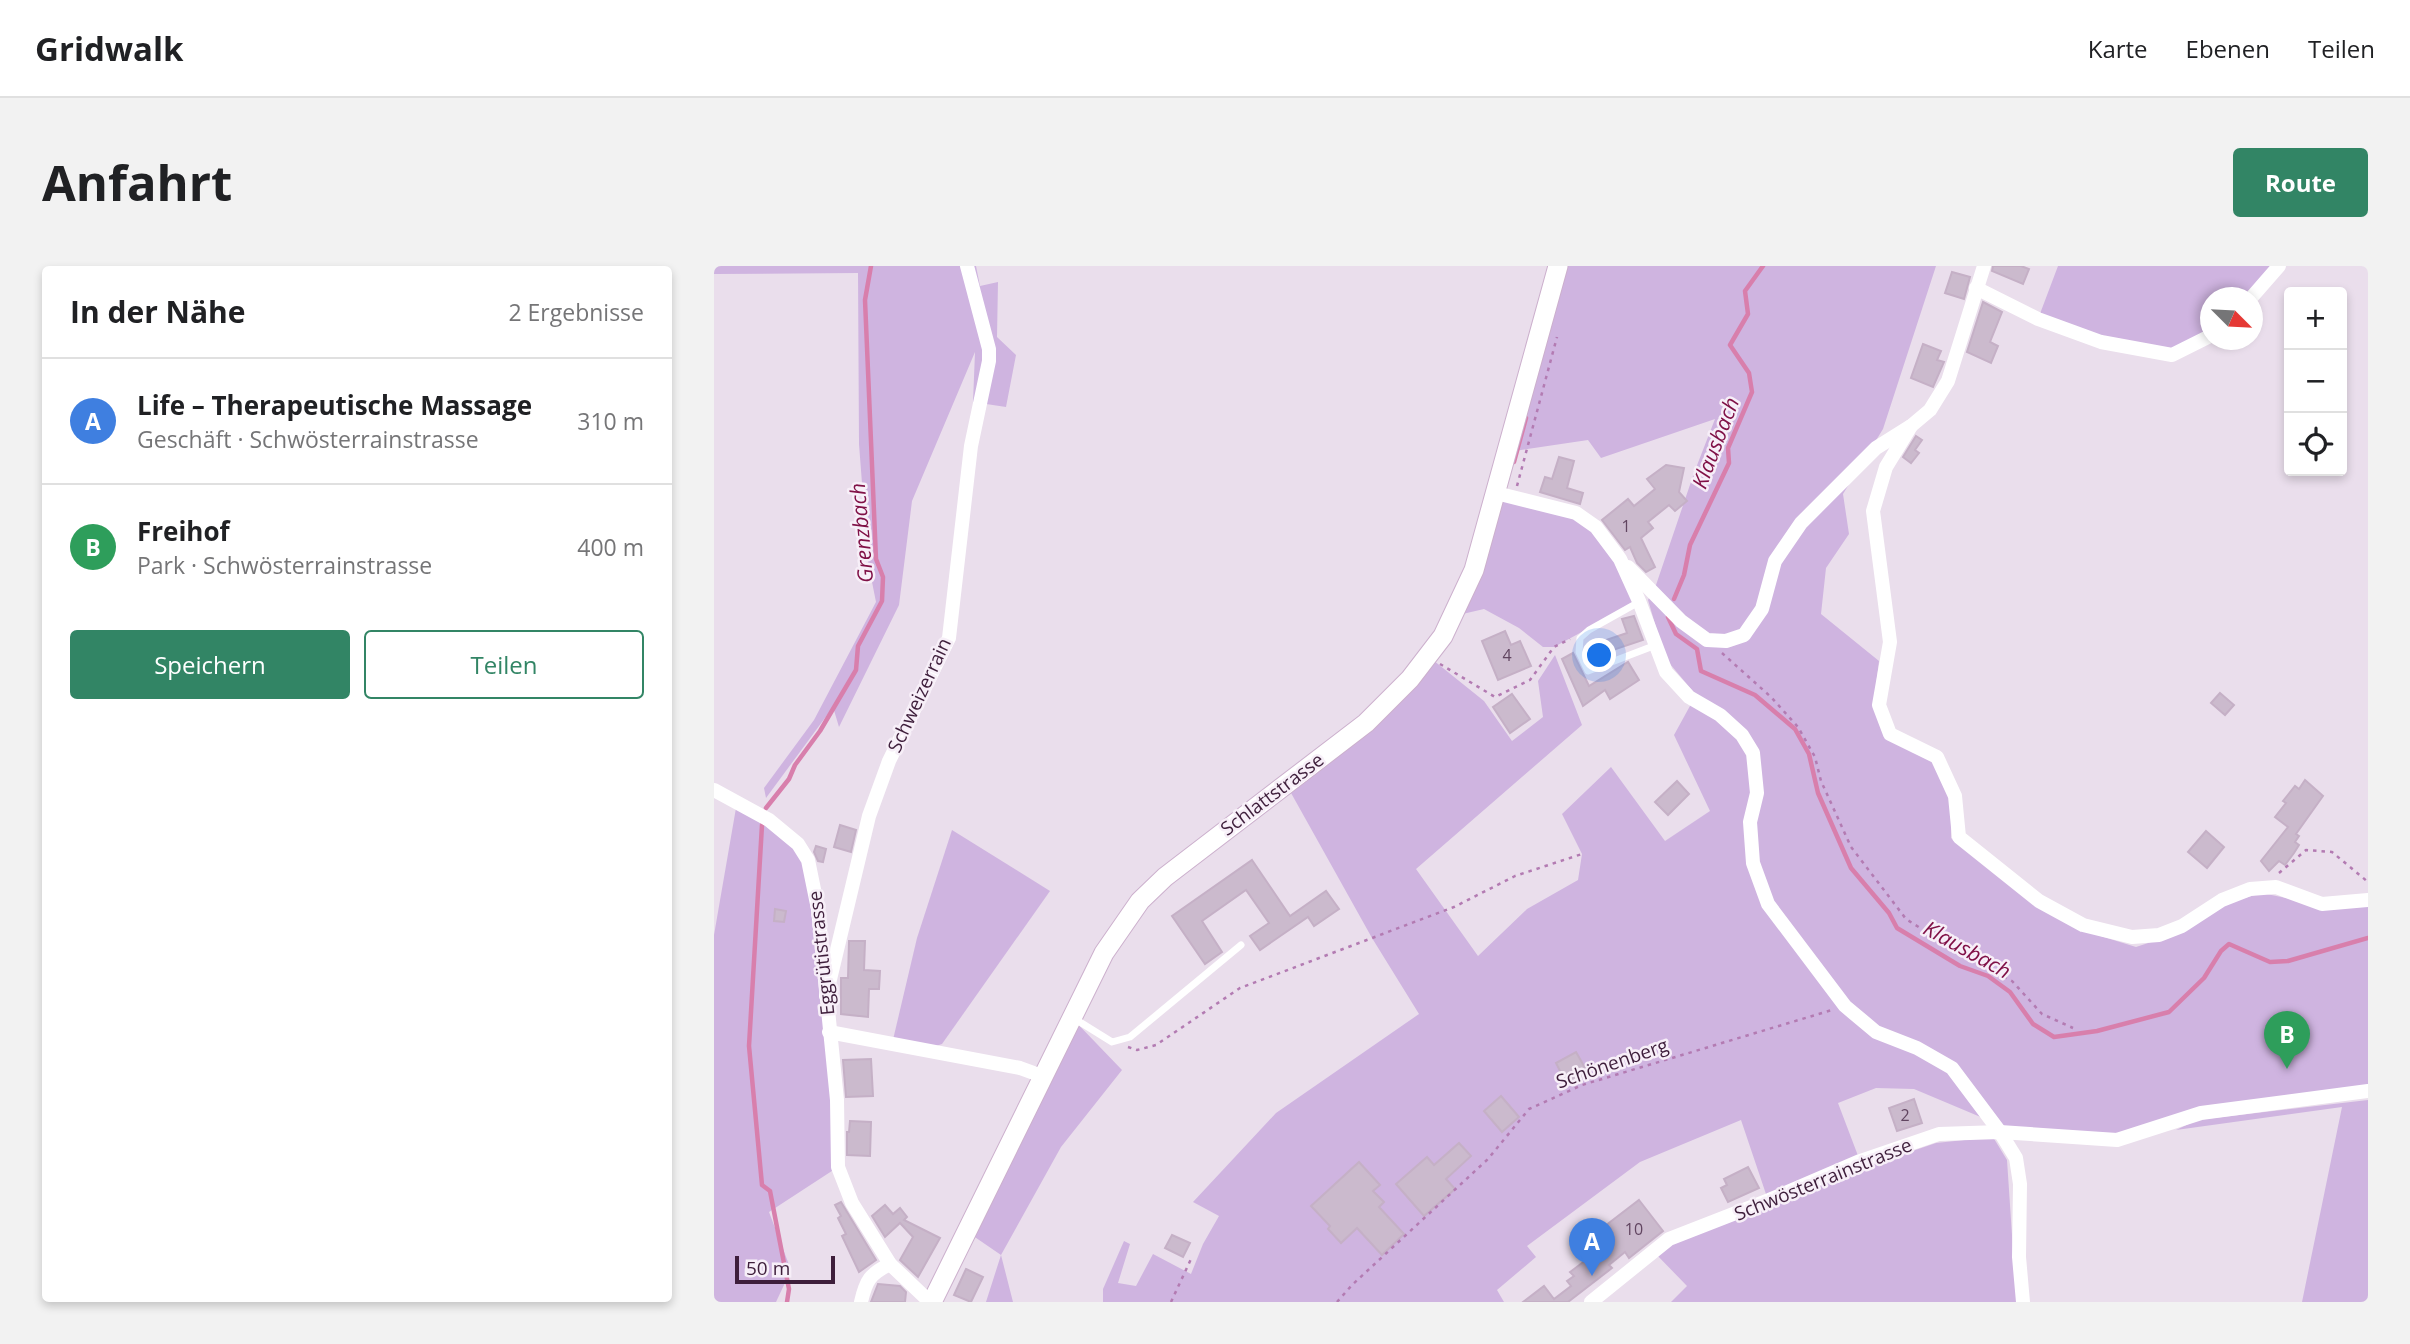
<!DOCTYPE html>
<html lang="de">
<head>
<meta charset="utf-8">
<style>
	body { margin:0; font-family:"Open Sans",sans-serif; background:#f2f2f2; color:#202124 }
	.controls { position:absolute; right:21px; top:21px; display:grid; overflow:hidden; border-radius:7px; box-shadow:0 4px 10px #0003 }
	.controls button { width:63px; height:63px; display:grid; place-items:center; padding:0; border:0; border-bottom:2px solid #e0e0e0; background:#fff; color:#202124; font:35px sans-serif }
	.compass { position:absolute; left:1486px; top:21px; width:63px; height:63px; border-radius:50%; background:#fff; box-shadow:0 4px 10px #0003; rotate:114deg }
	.scale { position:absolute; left:21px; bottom:18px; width:100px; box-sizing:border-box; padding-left:7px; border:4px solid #3e1e3b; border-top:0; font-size:19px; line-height:24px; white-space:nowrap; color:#3e1e3b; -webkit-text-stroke:5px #f7eff8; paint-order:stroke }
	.you { position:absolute; left:886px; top:390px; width:24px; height:24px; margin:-18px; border:5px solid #fff; border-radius:50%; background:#1a73e8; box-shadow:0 0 0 10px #1a73e833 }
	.badge { display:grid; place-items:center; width:46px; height:46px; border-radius:50%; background:#328565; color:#fff; font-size:23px; font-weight:700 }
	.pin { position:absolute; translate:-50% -58px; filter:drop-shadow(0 2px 4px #0008) }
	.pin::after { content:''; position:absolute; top:37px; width:24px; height:21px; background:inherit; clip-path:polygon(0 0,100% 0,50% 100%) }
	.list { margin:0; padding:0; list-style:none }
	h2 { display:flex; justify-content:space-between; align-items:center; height:91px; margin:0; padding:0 28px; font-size:30px }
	h2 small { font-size:23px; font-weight:400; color:#757577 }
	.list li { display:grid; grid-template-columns:46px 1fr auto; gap:21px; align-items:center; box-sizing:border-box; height:126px; padding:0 28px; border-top:2px solid #e0e0e0 }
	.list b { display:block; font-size:26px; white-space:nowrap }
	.list p { margin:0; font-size:23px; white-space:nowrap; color:#757577 }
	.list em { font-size:23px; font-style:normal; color:#757577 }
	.actions { display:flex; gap:14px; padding:21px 28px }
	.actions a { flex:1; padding:16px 0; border:2px solid #328565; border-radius:7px; text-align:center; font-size:24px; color:#328565 }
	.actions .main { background:#328565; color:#fff }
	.icon { flex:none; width:38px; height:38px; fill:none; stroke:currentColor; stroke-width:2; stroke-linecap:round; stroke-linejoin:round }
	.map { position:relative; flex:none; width:1654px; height:1036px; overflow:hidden; border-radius:7px }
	header { display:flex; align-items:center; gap:42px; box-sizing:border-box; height:98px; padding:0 35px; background:#fff; border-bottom:2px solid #e0e0e0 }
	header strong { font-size:33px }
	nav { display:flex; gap:38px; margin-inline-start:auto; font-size:24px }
	.intro { display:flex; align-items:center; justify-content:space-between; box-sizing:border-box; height:168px; padding:0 42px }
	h1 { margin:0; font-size:49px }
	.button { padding:18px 32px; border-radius:7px; background:#328565; color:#fff; font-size:24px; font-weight:700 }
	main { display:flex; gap:42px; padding:0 42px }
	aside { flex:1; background:#fff; border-radius:7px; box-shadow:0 4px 10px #0003 }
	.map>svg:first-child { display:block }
	.green { fill:#cfb4e0 }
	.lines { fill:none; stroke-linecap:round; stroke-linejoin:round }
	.stream { stroke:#d87fac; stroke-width:4.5 }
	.building { fill:#cbbacd; stroke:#c5b0c6; stroke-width:2 }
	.secondary-casing { stroke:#ccb0cd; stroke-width:21 }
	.path { stroke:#b37bb2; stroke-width:2.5; stroke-dasharray:3.5 5; stroke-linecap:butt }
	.lane { stroke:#fff; stroke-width:7 }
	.street { stroke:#fff; stroke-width:14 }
	.secondary { stroke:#fff; stroke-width:19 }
	.labels { text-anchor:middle; stroke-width:5; stroke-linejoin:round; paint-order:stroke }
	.number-label { font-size:16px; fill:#614560 }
	.street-label { font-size:19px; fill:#3e1e3b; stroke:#f7eff8 }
	.water-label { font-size:21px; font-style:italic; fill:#801147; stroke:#f7eff8 }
</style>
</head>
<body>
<header>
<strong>Gridwalk</strong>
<nav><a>Karte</a><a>Ebenen</a><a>Teilen</a></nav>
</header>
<div class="intro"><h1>Anfahrt</h1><a class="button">Route</a></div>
<main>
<aside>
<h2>In der Nähe<small>2 Ergebnisse</small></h2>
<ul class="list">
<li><span class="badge" style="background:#3f7fe0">A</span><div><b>Life – Therapeutische Massage</b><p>Geschäft · Schwösterrainstrasse</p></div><em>310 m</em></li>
<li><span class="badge" style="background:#2e9e5b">B</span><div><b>Freihof</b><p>Park · Schwösterrainstrasse</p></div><em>400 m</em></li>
</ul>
<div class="actions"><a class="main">Speichern</a><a>Teilen</a></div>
</aside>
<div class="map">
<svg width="1654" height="1036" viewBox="0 0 1654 1036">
	<rect width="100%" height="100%" fill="#eadeec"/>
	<g class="green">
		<polygon points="0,0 262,0 266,20 284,16 283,71 302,89 292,141 259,136 261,86 198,235 185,339 125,461 119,441 52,532 50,522 100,454 162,336 154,296 145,178 144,7 0,8"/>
		<polygon points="844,0 1222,0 1169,163 1129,228 1135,268 1112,302 1107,348 1165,395 1160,436 1173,470 1221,496 1237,530 1237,572 1320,637 1364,663 1422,681 1471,665 1510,638 1548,627 1572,632 1654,635 1654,825 1646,824 1401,870 1288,860 1200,823 1162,822 1124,837 1146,895 1066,930 1222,877 1279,871 1293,894 1299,984 1306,1036 957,1036 973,1020 939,985 1054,934 1027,854 926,896 813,980 822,991 783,1024 790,1036 389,1036 389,1023 410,975 416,978 404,1017 422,1020 439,988 477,1008 489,978 505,950 479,936 562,847 705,748 658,672 572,518 714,390 770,435 798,475 829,451 824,415 841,389 868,459 702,603 764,690 813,643 864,614 868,588 848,548 897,501 951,575 996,545 960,469 982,429 951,392 934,334 942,319 980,207 1001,153 887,192 874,174 793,186"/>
		<polygon points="1344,0 1565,0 1537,31 1496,32 1496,70 1458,89 1324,53"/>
		<polygon points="782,227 862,247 882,261 925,335 840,381 829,381 805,362 770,343 740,350"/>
		<polygon points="22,542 43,548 94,594 124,901 55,946 77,1004 62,1036 0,1036 0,669"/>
		<polygon points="238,564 336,625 228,778 210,784 178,778 203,672"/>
		<polygon points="357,751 408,804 347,881 287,989 299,1036 272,1036 287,989 252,965"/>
		<polygon points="1654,834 1654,1036 1588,1036 1628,841 1462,864 1483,854"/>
	</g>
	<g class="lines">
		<g class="stream">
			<polyline points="800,196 812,152"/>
			<polyline points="960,333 970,309 976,279 1015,197 1014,182 1038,126 1035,107 1016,79 1034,48 1031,25 1049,0"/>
			<polyline points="954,351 962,368 983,383 987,405 1041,429 1081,463 1095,488 1104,527 1137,602 1175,647 1183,662 1246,700 1274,710 1296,726 1319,758 1340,771 1383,765 1455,746 1490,712 1507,685 1515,678 1556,696 1574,695 1654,672"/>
			<polyline points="52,542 75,513 81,499 106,465 142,404 144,380 168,335 169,311 162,293 151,34 157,0"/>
			<polyline points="48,559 35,780 48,919 56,925 75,1023 73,1036"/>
		</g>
	</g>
	<g class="building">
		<polygon points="1279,0 1307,0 1315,3 1309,18 1278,5"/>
		<polygon points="1238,6 1256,11 1250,33 1231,27"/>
		<polygon points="1269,36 1288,46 1276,76 1284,80 1277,97 1253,86"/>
		<polygon points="1209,78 1227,85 1223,94 1230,96 1219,121 1197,112"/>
		<polygon points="1202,170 1208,174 1201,184 1205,187 1197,197 1189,191"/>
		<polygon points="845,191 860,195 853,222 869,227 866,238 826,226 831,211 838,213"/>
		<polygon points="952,199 970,202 965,226 973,235 961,245 955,239 934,256 939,262 927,272 941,301 932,306 923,297 916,281 911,284 888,254 914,233 920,240 941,223 933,213"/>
		<polygon points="920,350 929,374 884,389 880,378 913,367 908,353"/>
		<polygon points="791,365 797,379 806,375 817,400 784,414 768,375"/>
		<polygon points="859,387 875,420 914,396 925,414 896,433 891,424 869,440 848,393"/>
		<polygon points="1506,427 1520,439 1511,449 1497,437"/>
		<polygon points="798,428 816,453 796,467 779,441"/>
		<polygon points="1591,514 1609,530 1582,568 1585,570 1581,576 1585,579 1580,587 1571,599 1565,595 1555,605 1547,595 1574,561 1561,551 1572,537 1569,535 1581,520 1585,523"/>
		<polygon points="963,515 975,528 954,549 941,536"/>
		<polygon points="126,559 142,564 137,586 120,581"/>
		<polygon points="1492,565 1510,581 1493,602 1474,586"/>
		<polygon points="102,580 112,583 109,596 104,595 100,586"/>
		<polygon points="538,594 576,650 612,625 625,643 600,660 594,651 546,684 536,670 555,657 532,624 488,655 508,686 491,698 458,650"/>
		<polygon points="61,643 72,645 70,656 60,655"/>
		<polygon points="135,675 151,675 150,704 166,705 165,723 155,723 154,751 127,748 127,712 134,712"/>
		<polygon points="862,786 874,807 853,819 842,797"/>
		<polygon points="157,793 159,830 132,831 129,794"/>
		<polygon points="787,830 805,851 788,866 770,845"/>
		<polygon points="1200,833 1208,857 1183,865 1175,842"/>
		<polygon points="136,855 157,856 156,890 133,889 133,866 135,866"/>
		<polygon points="745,877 757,890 732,913 741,923 710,950 682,918 713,891 720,899"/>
		<polygon points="645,896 666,919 659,925 670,936 665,941 690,968 668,989 643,962 627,977 614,963 616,960 597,940"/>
		<polygon points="1034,901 1045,922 1014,936 1007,922 1013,919 1010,913"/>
		<polygon points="925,934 949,965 915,992 911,986 895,999 898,1002 854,1036 809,1036 830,1020 840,1033 857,1020 853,1015 860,1010 856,1006 900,973 891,960"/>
		<polygon points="127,936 162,994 145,1006 128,970 132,968 124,952 127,950 121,939"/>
		<polygon points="171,939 179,948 186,942 193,951 190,954 226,972 204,1011 186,994 199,971 186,957 171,971 158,950"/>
		<polygon points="458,969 476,977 469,991 451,982"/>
		<polygon points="252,1003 269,1011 257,1036 240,1029"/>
		<polygon points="164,1018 186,1020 192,1026 191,1036 157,1036"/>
	</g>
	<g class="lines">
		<g class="secondary-casing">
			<polyline id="secondary" points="218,1036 390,687 426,635 451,611 652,457 696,413 729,370 760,304 844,0"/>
		</g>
		<g class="path">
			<polyline points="803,220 843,71"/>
			<polyline points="1008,387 1057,431 1084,461 1101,491 1107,515 1137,581 1192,653 1247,688 1298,715 1328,748 1359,762"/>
			<polyline points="726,398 781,431 816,414 840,381 856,373"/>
			<polyline points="1565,607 1592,584 1618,586 1654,616"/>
			<polyline points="414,781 423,784 442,779 526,722 740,641 801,610 868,588"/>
			<polyline points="457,1036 477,993"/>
			<polyline points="623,1036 638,1019 774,893 815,843 868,819 1118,744"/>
		</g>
		<g class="lane">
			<polyline points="925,336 875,364 866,372 865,386 874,405 942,379"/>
			<polyline points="361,753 398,776 416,771 527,679"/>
		</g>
		<g class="street">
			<polyline points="1262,22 1324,53 1387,76 1458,89 1496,70"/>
			<polyline points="1537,32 1565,0"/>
			<polyline points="1197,160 1172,201 1159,245 1176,376 1165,439 1176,468 1223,491 1241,530 1245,571 1325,635 1369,659 1418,671 1445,669 1468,660 1508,634 1536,623 1562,621 1608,638 1654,634"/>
			<polyline points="782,227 862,247 882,261 906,293 925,335 952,406 975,431 1006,449 1028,469 1039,487 1043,527 1036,556 1039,597 1054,638 1131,740 1162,766 1203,782 1238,802 1286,866 1302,892 1306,918 1305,991 1309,1036"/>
			<polyline points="914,301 967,355 993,374 1012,375 1030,369 1048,343 1061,295 1087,257 1162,182 1197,160 1216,144 1234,115 1270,0"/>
			<polyline points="0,524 55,554 84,578 94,594 104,643 123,834 124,901 138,937 176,998 216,1036"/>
			<polyline points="112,730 155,550 175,495 235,372 257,180 275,95 275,83 253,0"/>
			<polyline points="115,766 306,802 328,810"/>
			<path d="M 147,1036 C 152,1014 156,1008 176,998"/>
			<polyline points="877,1036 955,973 1055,934 1146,895 1225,868 1286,866 1403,874 1487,847 1654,825"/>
		</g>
		<use href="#secondary" class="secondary"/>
	</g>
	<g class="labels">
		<g class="number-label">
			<text x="912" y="266">1</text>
			<text x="793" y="395">4</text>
			<text x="1191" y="855">2</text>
			<text x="920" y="969">10</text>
		</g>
		<g class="street-label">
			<text transform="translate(205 429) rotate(-65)" y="7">Schweizerrain</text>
			<text transform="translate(558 528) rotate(-37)" y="7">Schlattstrasse</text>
			<text transform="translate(107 687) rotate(-96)" y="7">Eggrütistrasse</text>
			<text transform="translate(898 797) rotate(-19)" y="7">Schönenberg</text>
			<text transform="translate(1109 913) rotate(-22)" y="7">Schwösterrainstrasse</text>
		</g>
		<g class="water-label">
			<text transform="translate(1002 177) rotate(-69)" y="7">Klausbach</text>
			<text transform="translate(148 267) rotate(-95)" y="7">Grenzbach</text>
			<text transform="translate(1253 684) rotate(29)" y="7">Klausbach</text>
		</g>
	</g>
</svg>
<div class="controls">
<button>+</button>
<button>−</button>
<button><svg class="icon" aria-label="locate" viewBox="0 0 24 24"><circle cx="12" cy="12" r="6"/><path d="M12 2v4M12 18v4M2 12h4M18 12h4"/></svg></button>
</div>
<svg class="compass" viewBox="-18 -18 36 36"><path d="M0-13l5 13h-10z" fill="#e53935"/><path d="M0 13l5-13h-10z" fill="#757577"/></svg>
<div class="scale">50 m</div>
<div class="you"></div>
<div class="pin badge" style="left:878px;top:1010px;background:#3f7fe0">A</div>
<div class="pin badge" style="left:1573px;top:803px;background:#2e9e5b">B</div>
</div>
</main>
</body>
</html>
